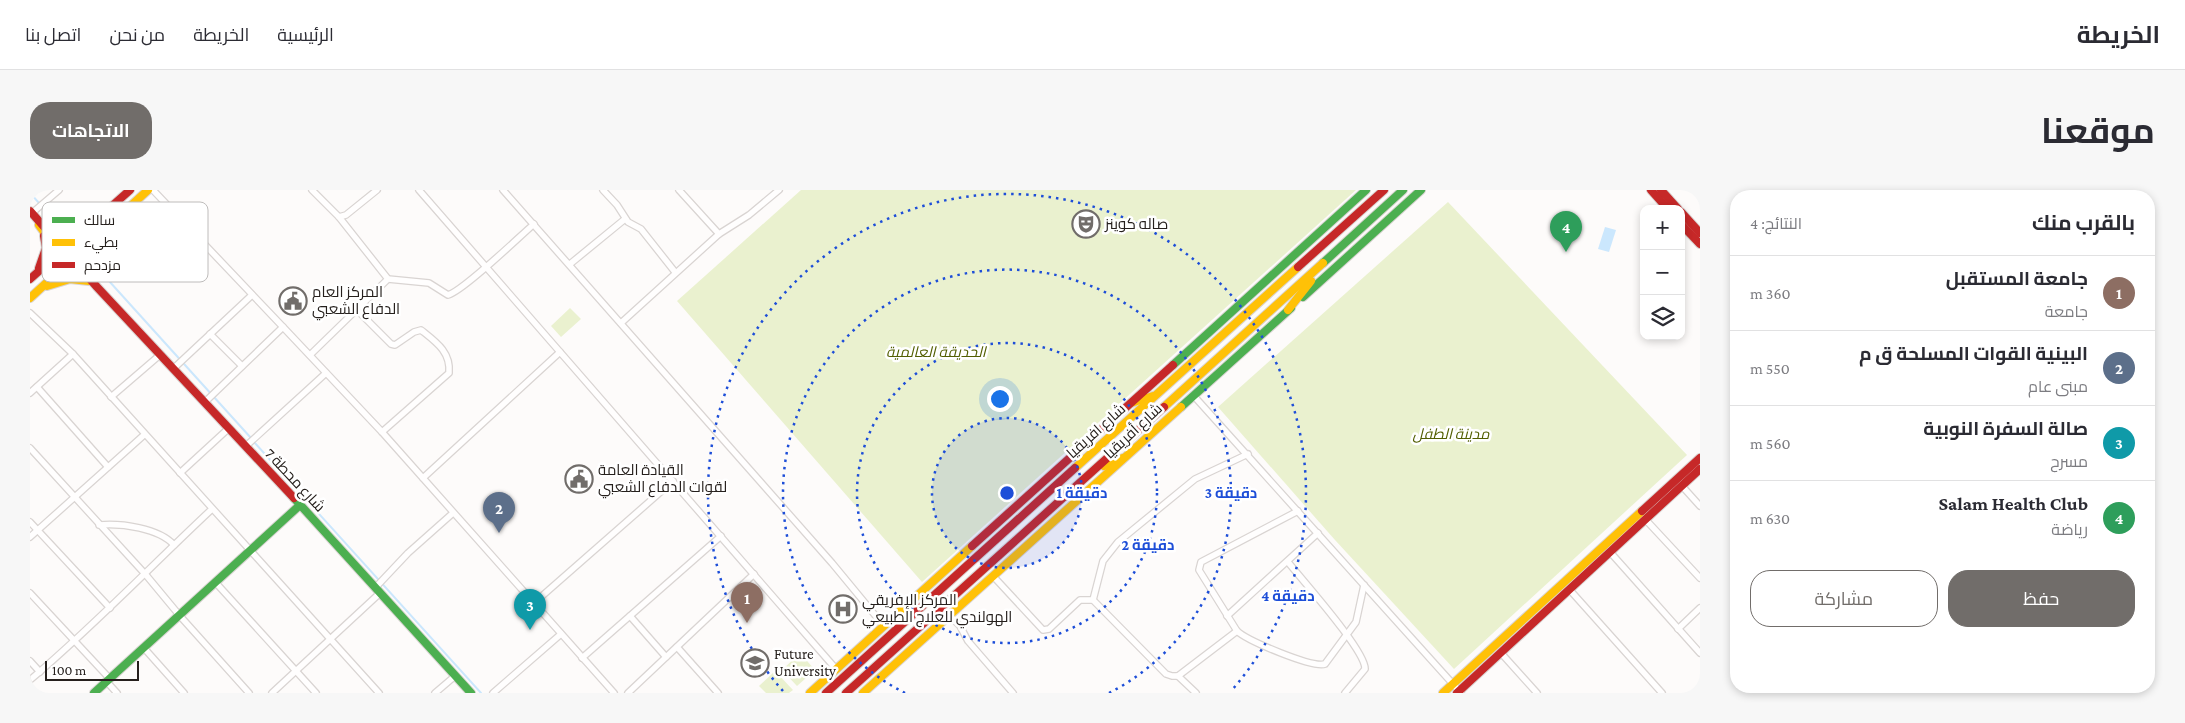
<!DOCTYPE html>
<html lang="ar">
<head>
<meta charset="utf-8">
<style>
	body { margin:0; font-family:"Crimson Pro",Cairo,serif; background:#f7f7f7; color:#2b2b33; direction:rtl }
	.controls { position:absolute; right:15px; top:15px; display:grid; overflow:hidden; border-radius:10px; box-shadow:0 2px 8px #0003 }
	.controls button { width:45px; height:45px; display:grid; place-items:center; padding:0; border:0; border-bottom:1px solid #e1e1e2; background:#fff; color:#2b2b33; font:25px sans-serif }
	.scale { position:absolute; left:15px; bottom:12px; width:94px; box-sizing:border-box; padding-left:5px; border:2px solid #26201d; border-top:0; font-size:14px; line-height:18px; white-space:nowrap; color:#26201d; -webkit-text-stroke:4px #fff; paint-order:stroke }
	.you { position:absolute; left:969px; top:208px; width:18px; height:18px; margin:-12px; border:4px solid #fff; border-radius:50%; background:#1a73e8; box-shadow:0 0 0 8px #1a73e833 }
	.badge { display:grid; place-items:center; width:32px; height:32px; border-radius:50%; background:#716d6a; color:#fff; font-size:16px; font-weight:700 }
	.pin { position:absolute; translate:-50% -41px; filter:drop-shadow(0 1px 2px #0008) }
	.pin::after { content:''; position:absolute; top:26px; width:18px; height:15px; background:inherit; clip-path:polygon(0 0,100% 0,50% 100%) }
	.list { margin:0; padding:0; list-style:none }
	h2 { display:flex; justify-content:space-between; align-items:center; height:65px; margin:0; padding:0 20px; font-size:21px }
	h2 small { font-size:16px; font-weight:400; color:#7c7c81 }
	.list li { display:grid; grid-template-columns:32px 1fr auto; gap:15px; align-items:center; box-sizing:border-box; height:75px; padding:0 20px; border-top:1px solid #e1e1e2 }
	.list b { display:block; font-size:19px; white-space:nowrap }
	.list p { margin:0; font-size:16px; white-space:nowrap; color:#7c7c81 }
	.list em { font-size:16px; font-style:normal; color:#7c7c81 }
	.actions { display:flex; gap:10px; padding:15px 20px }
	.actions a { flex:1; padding:11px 0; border:1px solid #716d6a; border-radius:20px; text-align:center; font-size:18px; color:#716d6a }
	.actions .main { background:#716d6a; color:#fff }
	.icon { flex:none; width:28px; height:28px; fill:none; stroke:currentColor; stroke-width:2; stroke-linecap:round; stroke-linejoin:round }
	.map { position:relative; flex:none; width:1670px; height:503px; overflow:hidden; direction:ltr; border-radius:20px }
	header { display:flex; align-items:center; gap:30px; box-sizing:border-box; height:70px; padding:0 25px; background:#fff; border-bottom:1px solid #e1e1e2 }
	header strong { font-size:24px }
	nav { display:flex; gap:28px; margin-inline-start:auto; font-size:18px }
	.intro { display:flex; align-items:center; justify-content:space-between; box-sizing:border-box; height:120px; padding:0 30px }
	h1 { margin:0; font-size:35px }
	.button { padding:12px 22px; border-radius:20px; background:#716d6a; color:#fff; font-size:18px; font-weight:700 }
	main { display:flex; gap:30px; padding:0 30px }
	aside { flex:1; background:#fff; border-radius:20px; box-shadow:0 2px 8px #0003 }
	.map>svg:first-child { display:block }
	.green { fill:#eaf1cf }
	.water { fill:#cbe7fd }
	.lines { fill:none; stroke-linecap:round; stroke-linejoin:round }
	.stream { stroke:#cbe7fd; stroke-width:2 }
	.street-casing { stroke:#d9d4d2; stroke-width:8 }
	.fast-casing { stroke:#d9d4d2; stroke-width:10 }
	.slow-casing { stroke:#d9d4d2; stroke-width:10 }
	.jam-casing { stroke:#d9d4d2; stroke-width:10 }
	.street { stroke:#fffefe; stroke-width:5.5 }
	.fast { stroke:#4caf50; stroke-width:8 }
	.slow { stroke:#ffc107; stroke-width:8 }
	.jam { stroke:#c62828; stroke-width:8 }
	.ring { fill:none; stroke:#1d4ed8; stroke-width:2.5; stroke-dasharray:2.5 5 }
	.labels { text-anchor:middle; stroke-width:5; stroke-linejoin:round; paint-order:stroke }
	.poi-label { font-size:15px; fill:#26201d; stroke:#fff; text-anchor:start }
	.park-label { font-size:15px; font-style:italic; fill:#525e01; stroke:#fff }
	.street-label { font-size:15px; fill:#26201d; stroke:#fff }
	.key { fill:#fff; stroke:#bebcbb; stroke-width:1 }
	.key-label { font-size:14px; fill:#26201d }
	.centre { fill:#1d4ed8; stroke:#fff; stroke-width:2.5 }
	.ring-label { font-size:15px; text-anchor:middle; font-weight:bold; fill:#1d4ed8; stroke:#fff; stroke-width:5; stroke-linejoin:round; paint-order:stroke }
</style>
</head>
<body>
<header>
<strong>الخريطة</strong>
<nav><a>الرئيسية</a><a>الخريطة</a><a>من نحن</a><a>اتصل بنا</a></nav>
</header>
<div class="intro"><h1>موقعنا</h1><a class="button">الاتجاهات</a></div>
<main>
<aside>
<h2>بالقرب منك<small>النتائج: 4</small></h2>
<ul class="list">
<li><span class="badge" style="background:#8d6e63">1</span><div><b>جامعة المستقبل</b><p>جامعة</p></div><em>360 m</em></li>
<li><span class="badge" style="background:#5c6f8a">2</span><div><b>البينية القوات المسلحة ق م</b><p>مبنى عام</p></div><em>550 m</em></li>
<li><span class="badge" style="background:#0f9aa8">3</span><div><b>صالة السفرة النوبية</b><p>مسرح</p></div><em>560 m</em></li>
<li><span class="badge" style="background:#2e9e5b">4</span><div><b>Salam Health Club</b><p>رياضة</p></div><em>630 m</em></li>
</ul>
<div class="actions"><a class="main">حفظ</a><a>مشاركة</a></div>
</aside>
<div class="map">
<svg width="1670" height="503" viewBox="0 0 1670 503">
	<rect width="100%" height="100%" fill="#fdfbfa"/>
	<g class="green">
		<polygon points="771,0 1326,0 892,392 647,111"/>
		<polygon points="1418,12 1657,265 1424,479 1305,350 1188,217"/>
		<polygon points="540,118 551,129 531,147 521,136"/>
		<polygon points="770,463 785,480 767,496 752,480"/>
		<polygon points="745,481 763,500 759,503 736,503 729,496"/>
	</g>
	<polygon class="water" points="1575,37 1586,40 1579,62 1568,59"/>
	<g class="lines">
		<g class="stream">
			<polyline points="0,3 35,42"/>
			<polyline points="60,70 221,248"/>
			<polyline points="224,252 451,503"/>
		</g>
		<g class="street-casing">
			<g id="street">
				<polyline points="123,0 253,137"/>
				<polyline points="282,0 309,27 316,25 347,0"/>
				<polyline points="389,0 806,479"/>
				<polyline points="473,0 802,373 854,436"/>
				<polyline points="573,0 587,15 598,32 611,39 645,82"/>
				<polyline points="649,0 689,44"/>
				<polyline points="2,23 29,0"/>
				<path d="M 309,27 L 358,89 L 399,93 L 418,105 C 433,101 489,47 504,34"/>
				<polyline points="540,74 595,29"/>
				<path d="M 327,120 L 361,154 L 365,155 L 384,142 L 391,140 C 406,152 421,162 419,183 L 352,242"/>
				<polyline points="0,123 43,164 349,503"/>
				<polyline points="591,133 689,44 719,25 749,0"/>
				<polyline points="180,144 212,176"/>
				<polyline points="280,165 358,89"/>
				<polyline points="144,178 222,105"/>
				<polyline points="7,197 78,277"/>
				<polyline points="0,203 43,164"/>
				<polyline points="1163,205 1431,503"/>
				<polyline points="81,207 131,164"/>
				<polyline points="175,212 253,137 352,242 584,503"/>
				<polyline points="216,256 296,183"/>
				<polyline points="0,258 116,385 150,426 219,503"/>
				<polyline points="150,283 199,238"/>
				<polyline points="393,288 530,162"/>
				<polyline points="1652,296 1670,316"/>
				<polyline points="1615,329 1670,388"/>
				<polyline points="0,332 80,418"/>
				<path d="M 69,335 C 91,333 129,338 144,355"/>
				<polyline points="0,347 114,245"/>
				<polyline points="1580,362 1670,463"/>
				<path d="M 1258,372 C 1272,390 1336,461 1335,479 L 1315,503"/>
				<path d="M 963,386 L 1013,440 L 1019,439 L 1050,410 L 1063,410 L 1136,484 L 1142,486 L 1148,486 L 1207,441 C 1218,451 1282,478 1295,474 L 1326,432 L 1334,395"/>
				<polyline points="186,393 286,503"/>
				<polyline points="345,398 378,363 423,323"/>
				<polyline points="1539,399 1632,503"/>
				<polyline points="0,403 80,489"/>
				<polyline points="1063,410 1073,371 1088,352 1165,289 1218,264"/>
				<polyline points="504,413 643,291"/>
				<polyline points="600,426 636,467"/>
				<polyline points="920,426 930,436 938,451 983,503"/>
				<polyline points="1197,426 1288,343"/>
				<polyline points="1648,439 1670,418"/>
				<polyline points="1207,441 1169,380 1171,372 1268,321"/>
				<polyline points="647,457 688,503"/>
				<polyline points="114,458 154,503"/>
				<polyline points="1471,463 1507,503"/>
				<polyline points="552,468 691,346"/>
				<polyline points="0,471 10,482"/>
				<polyline points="1148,486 1166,503"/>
				<path d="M 0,490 C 64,436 121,376 182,319"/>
				<polyline points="77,492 87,503"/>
				<polyline points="242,503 350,403"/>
				<polyline points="405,503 425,486"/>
				<polyline points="463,503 531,444"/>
				<polyline points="598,503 724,384"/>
				<polyline points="1666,503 1670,499"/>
			</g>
		</g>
		<g class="fast-casing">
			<g id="fast">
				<polyline points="1293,73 1373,0"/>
				<polyline points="57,83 57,70 66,50"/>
				<polyline points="1273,107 1391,0"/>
				<polyline points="1143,175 1336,0"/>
				<polyline points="1151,217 1261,118"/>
				<polyline points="264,308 441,503"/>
				<polyline points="64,503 270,315"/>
			</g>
		</g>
		<g class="slow-casing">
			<g id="slow">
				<polyline points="9,35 29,62 58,90"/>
				<polyline points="17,96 40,89 59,91"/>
				<polyline points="0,108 118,0"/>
				<polyline points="1258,120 1281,91"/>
				<polyline points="1101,213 1123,206"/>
				<polyline points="1134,217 1293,73"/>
				<polyline points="1074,276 1093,268"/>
				<polyline points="1045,278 1268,77"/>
				<polyline points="780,503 942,356"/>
				<polyline points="833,503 1151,217"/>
				<polyline points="1413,503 1612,321"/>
			</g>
		</g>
		<g class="jam-casing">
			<g id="jam">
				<polyline points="1621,0 1638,19"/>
				<polyline points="1631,0 1648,19"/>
				<polyline points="0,21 67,97 264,308"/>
				<polyline points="1651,22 1670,43"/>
				<polyline points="1651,34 1670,54"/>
				<polyline points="20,44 36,44 53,37"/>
				<polyline points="1268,77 1354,0"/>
				<polyline points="9,78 16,58 14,46"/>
				<polyline points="0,89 100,0"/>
				<polyline points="1612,321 1670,268"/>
				<polyline points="942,356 1143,175"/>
				<polyline points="796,503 1045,278"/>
				<polyline points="816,503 1134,217"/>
				<polyline points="1427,503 1670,279"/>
			</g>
		</g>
		<use href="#street" class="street"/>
		<use href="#fast" class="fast"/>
		<use href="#slow" class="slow"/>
		<use href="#jam" class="jam"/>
	</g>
	<circle cx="977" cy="303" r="75" fill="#1d4ed8" fill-opacity=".12"/>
	<g class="ring">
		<circle cx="977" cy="303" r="75"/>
		<circle cx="977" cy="303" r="150"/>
		<path d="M875 503A224 224 0 1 1 1079 503"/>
		<path d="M753 501A299 299 0 1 1 1201 501"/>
	</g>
	<defs>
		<g id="theatre-ring" transform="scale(1.4375)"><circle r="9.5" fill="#fff" stroke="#716d6a" stroke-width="1.5"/><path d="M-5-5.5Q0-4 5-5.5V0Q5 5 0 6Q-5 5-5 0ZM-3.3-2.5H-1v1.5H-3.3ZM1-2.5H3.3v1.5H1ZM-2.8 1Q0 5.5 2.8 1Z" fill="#716d6a"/></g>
		<g id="civic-ring" transform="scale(1.4375)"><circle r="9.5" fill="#fff" stroke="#716d6a" stroke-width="1.5"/><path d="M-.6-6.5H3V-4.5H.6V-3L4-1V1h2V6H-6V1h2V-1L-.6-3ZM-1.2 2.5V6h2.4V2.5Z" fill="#716d6a"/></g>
		<g id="hospital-ring" transform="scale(1.4375)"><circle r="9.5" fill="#fff" stroke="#716d6a" stroke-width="1.5"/><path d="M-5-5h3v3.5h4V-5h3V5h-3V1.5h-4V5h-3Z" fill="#716d6a"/></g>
		<g id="university-ring" transform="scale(1.4375)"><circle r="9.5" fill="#fff" stroke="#716d6a" stroke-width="1.5"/><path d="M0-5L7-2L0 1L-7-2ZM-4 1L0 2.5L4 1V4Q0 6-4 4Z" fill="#716d6a"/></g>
	</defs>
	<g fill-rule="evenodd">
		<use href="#theatre-ring" x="1056" y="34"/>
		<use href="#civic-ring" x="263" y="111"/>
		<use href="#civic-ring" x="549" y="289"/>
		<use href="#hospital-ring" x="813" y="419"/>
		<use href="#university-ring" x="725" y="473"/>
	</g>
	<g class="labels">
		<g class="poi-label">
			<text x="1075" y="39">صاله كوينز</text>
			<text x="282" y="107">المركز العام<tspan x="282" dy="17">الدفاع الشعبي</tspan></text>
			<text x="568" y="285">القيادة العامة<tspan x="568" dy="17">لقوات الدفاع الشعبي</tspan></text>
			<text x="832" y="415">المركز الإفريقي<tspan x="832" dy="17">الهولندي للعلاج الطبيعي</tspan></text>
			<text x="744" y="469">Future<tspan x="744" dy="17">University</tspan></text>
		</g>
		<g class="park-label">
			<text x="906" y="167">الحديقة العالمية</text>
			<text x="1421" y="249">مدينة الطفل</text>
		</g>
		<g class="street-label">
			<text transform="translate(1066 241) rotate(-42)" y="5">شارع افريقيا</text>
			<text transform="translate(1103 241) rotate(-43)" y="5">شارع أفريقيا</text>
			<text transform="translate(265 290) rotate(47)" y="5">شارع محطة 7</text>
		</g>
	</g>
	<rect x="12" y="12" width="166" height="80" rx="8" class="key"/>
	<rect x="22" y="27" width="23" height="6" fill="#4caf50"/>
	<rect x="22" y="49" width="23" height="7" fill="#ffc107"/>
	<rect x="22" y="72" width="23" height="6" fill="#c62828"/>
	<g class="key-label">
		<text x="54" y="35">سالك</text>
		<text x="54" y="57">بطيء</text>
		<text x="54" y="80">مزدحم</text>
	</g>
	<circle cx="977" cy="303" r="8" class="centre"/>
	<g class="ring-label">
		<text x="1052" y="308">1 دقيقة</text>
		<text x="1201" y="308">3 دقيقة</text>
		<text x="1118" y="360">2 دقيقة</text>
		<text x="1258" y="411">4 دقيقة</text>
	</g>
</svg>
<div class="controls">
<button>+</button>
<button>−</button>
<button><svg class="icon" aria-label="layers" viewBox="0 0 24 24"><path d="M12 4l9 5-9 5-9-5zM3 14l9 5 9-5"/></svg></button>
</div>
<div class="scale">100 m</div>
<div class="you"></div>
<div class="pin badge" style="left:717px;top:433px;background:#8d6e63">1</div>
<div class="pin badge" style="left:469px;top:343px;background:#5c6f8a">2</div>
<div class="pin badge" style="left:500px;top:440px;background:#0f9aa8">3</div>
<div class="pin badge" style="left:1536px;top:62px;background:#2e9e5b">4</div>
</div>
</main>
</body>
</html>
